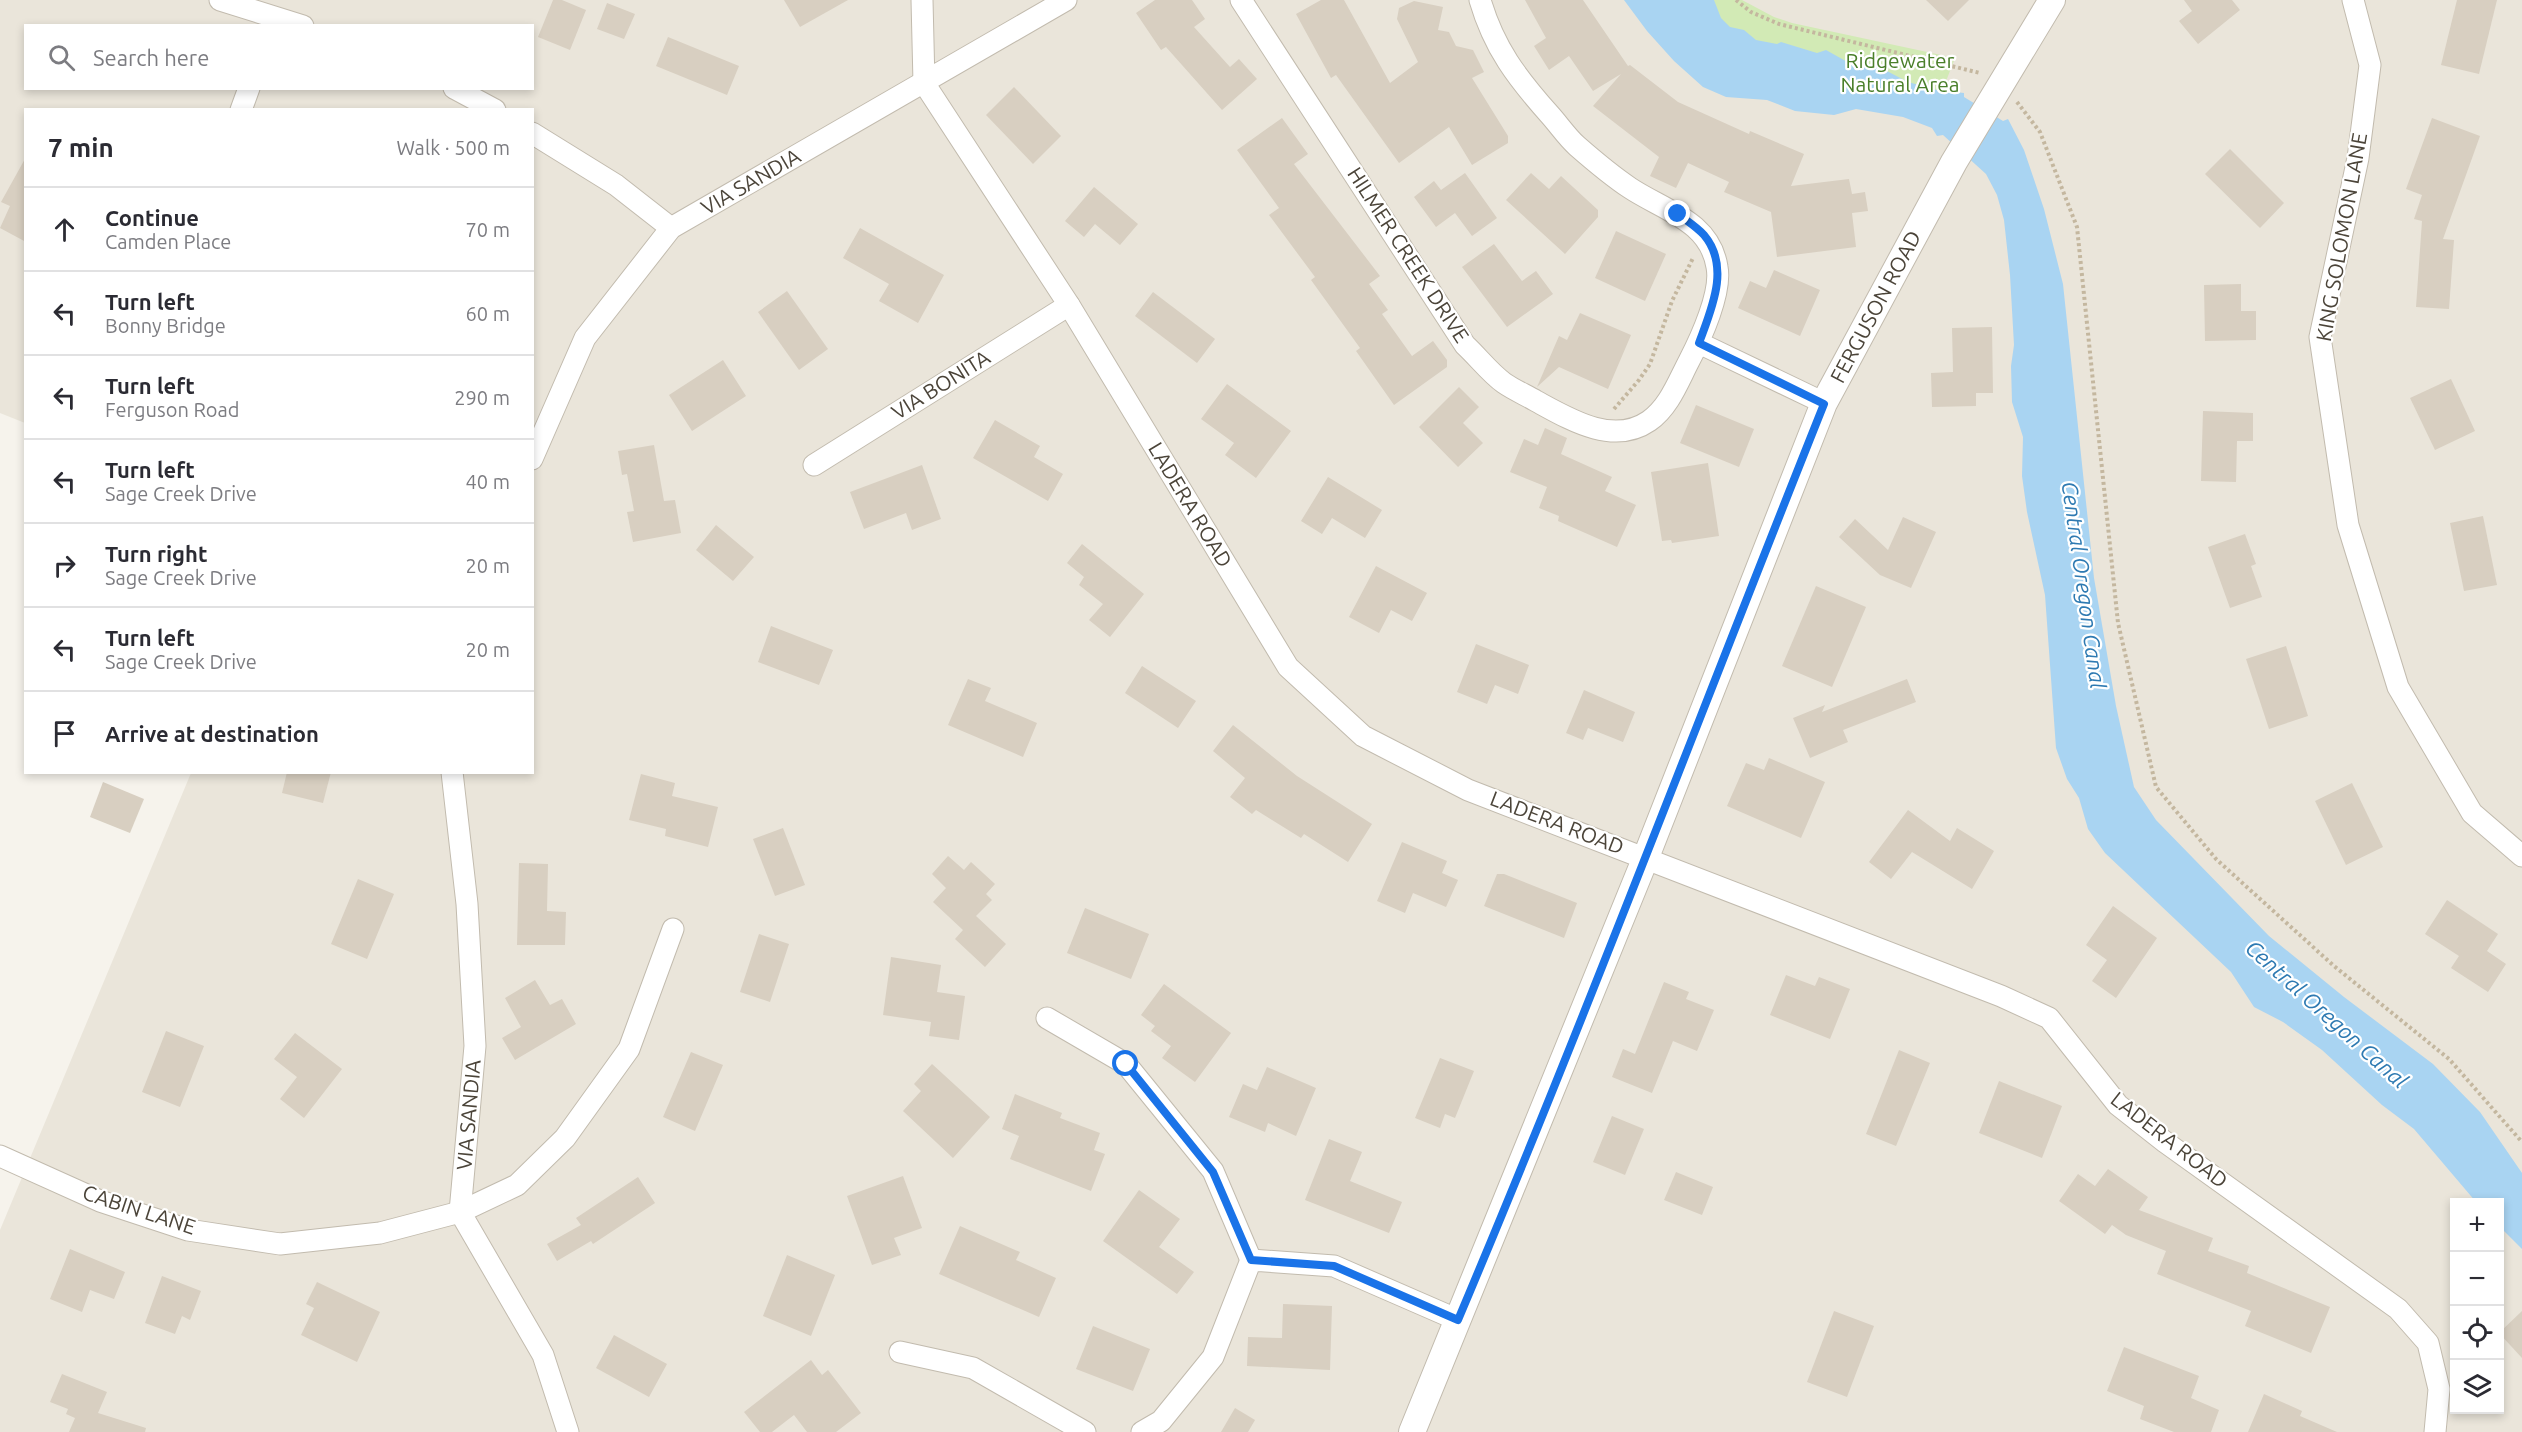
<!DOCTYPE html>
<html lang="en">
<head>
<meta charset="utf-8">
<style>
	body { margin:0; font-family:Ubuntu,sans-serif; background:#f7f7f7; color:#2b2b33 }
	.controls { position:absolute; right:18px; bottom:18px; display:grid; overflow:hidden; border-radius:0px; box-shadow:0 3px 9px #0003 }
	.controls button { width:54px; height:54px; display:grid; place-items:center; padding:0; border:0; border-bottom:2px solid #e1e1e2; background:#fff; color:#2b2b33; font:30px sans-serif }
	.stop { position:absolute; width:18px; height:18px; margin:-14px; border:4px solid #1a73e8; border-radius:50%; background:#fff }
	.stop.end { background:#1a73e8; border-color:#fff; box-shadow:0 2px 6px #0008 }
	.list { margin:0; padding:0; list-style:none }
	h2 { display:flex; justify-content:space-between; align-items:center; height:78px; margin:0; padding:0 24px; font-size:26px }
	h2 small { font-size:20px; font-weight:400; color:#7c7c81 }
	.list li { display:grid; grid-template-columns:39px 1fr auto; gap:18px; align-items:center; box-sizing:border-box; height:84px; padding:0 24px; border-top:2px solid #e1e1e2 }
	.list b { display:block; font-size:22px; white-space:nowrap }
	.list p { margin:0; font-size:20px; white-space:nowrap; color:#7c7c81 }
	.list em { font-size:20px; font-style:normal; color:#7c7c81 }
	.icon { flex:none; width:33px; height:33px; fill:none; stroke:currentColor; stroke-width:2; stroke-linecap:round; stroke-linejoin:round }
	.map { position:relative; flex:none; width:2522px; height:1432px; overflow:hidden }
	.search { position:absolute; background:#fff; box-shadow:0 3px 9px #0003; left:24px; top:24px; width:510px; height:66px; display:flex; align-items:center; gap:15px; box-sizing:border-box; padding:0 21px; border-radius:0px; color:#7c7c81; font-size:22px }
	.panel { position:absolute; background:#fff; box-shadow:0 3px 9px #0003; left:24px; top:108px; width:510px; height:666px; border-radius:0px }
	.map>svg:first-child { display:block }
	.residential { fill:#eae5da; fill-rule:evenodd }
	.green { fill:#d2eab5 }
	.water { fill:#a9d4f2 }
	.building { fill:#d8cfc1 }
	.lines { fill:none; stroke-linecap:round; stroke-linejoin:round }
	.minor-casing { stroke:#c2bbae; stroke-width:23 }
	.tertiary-casing { stroke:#c2bbae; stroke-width:28 }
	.path { stroke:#c4b79f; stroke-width:4; stroke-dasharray:3 3; stroke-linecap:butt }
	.minor { stroke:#fff; stroke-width:21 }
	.tertiary { stroke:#fff; stroke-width:26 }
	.route { stroke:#1a73e8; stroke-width:8 }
	.labels { text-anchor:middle; stroke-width:4.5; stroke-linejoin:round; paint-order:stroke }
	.park-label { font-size:21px; fill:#4a7f2a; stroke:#fff }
	.street-label { font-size:21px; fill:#4b4439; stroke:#fff }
	.water-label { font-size:22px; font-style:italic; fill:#2e7ab2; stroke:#fff }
</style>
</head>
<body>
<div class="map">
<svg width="2522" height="1432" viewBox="0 0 2522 1432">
	<rect width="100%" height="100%" fill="#f6f3ec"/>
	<path class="residential" d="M 0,0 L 2522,0 L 2522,1432 L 0,1432 L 0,1230 L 191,773 L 532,772 L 532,110 L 26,110 L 25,423 L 0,413 ZM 26,26 L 532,26 L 532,88 L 26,88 ZM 2454,1202 L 2500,1202 L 2500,1410 L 2454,1410 Z"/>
	<polygon class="green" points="1667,0 1742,0 1774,17 1792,23 1955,58 1936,107 1773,72"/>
	<polygon class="water" points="1624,0 1714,0 1721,18 1730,27 1744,30 1756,40 1777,44 1781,42 1817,53 1826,50 1851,64 1881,68 1908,82 1937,90 1964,93 1964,97 2003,121 2008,119 2024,150 2044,209 2063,284 2094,578 2116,706 2134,787 2156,820 2269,936 2344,997 2433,1064 2480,1112 2522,1173 2522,1249 2500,1227 2500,1202 2476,1202 2414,1129 2382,1105 2322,1050 2283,1022 2254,1007 2231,972 2105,853 2088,829 2079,798 2067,779 2056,748 2045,595 2027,512 2022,476 2023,437 2012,402 2011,366 2014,345 2010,275 2004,220 1997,195 1986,174 1943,135 1937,136 1932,128 1903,117 1856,109 1834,115 1795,111 1767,100 1726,97 1703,87 1674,61 1647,31"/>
	<g class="building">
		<polygon points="553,0 562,0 586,10 570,50 538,37"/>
		<polygon points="784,0 848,0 800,27"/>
		<polygon points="1155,0 1192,0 1205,19 1194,27 1230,67 1239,59 1257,79 1222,110 1166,47 1161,50 1136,13"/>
		<polygon points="1321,0 1344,0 1390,83 1418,62 1397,19 1399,8 1414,1 1443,7 1438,30 1449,32 1456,46 1473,50 1484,72 1472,78 1508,136 1508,143 1472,165 1449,127 1399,163 1336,75 1331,78 1296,14"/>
		<polygon points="1525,0 1583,0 1628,66 1630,65 1678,102 1749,134 1750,131 1804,154 1791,186 1849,179 1852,194 1865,192 1868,211 1852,213 1856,247 1777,257 1771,212 1724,192 1729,182 1688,163 1676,188 1650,176 1659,157 1593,106 1621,74 1593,91 1569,56 1549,70 1534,46 1546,38"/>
		<polygon points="1926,0 1969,0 1948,21"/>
		<polygon points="2184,0 2232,0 2240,10 2198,44 2179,21 2192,11"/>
		<polygon points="2457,0 2497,0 2479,74 2441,65"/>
		<polygon points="607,3 635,14 624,39 597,29"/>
		<polygon points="668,37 739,66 727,95 656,66"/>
		<polygon points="1014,87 1061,136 1033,164 986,115"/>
		<polygon points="1282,118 1308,154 1294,164 1380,276 1369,284 1388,310 1382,314 1412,356 1433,341 1447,360 1447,367 1394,405 1356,351 1360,348 1311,280 1315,277 1269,215 1279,208 1237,150"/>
		<polygon points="2432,118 2480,136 2443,239 2454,240 2449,309 2416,307 2422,221 2414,219 2422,195 2406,189"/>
		<polygon points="2230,149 2284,203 2260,228 2205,174"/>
		<polygon points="26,157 26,242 0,228 10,206 1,202"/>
		<polygon points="1465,173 1497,218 1472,236 1455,213 1436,227 1414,197 1434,181 1441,190"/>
		<polygon points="1531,173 1549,189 1561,176 1598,210 1598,217 1565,254 1506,200"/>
		<polygon points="1094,187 1138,224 1120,245 1095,224 1084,237 1065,221"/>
		<polygon points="860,228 944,275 918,323 879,301 889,284 843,258"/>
		<polygon points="1616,231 1666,254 1645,301 1595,278"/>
		<polygon points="1494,244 1522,281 1536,271 1553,294 1507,327 1462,267"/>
		<polygon points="1774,270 1820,290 1800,336 1738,308 1750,281 1766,288"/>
		<polygon points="2241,284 2241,311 2256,311 2256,340 2205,341 2204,285"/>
		<polygon points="787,291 828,349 799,370 758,312"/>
		<polygon points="1153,292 1215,339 1197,363 1135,316"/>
		<polygon points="1580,313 1631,335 1608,389 1559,367 1537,387 1559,336 1567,340"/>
		<polygon points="1992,327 1993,393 1976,393 1976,406 1932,407 1931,373 1953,372 1952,328"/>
		<polygon points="723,360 746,396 692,431 669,395"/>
		<polygon points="2451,379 2475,431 2435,450 2410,398"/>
		<polygon points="1227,384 1291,431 1256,478 1225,455 1234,443 1201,419"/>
		<polygon points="1459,387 1479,407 1463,423 1483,443 1458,467 1419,427"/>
		<polygon points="1696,405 1754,429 1739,467 1680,443"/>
		<polygon points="2203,411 2253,413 2253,441 2237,441 2236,482 2201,481"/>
		<polygon points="995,420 1040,446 1034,457 1063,474 1048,501 973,458"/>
		<polygon points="1545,428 1567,438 1561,454 1612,477 1605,491 1636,505 1617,547 1558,521 1559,516 1539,508 1547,487 1510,472 1524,439 1538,445"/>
		<polygon points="654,445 664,501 675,500 681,533 633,542 627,512 634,511 627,474 622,475 618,451"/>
		<polygon points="1708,463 1719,536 1672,543 1671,540 1662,541 1651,472"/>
		<polygon points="922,465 941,519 912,530 906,513 864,529 850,492"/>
		<polygon points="1328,477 1382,510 1365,538 1332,518 1322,534 1301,521"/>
		<polygon points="2483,516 2497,585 2464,591 2450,523"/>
		<polygon points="1903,517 1936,532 1911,588 1880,575 1839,537 1855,519 1888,550"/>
		<polygon points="716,525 754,557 733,581 696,550"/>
		<polygon points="2245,534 2256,564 2251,566 2262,597 2230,608 2208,547"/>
		<polygon points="1082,544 1144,594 1110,637 1089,620 1103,604 1079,585 1084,577 1067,563"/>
		<polygon points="1376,566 1427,593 1412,621 1391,610 1379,633 1349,617"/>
		<polygon points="1816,586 1866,607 1832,687 1782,666"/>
		<polygon points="771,626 833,650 819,685 758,662"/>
		<polygon points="1476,644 1529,665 1518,694 1495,685 1487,704 1457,692"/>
		<polygon points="2286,646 2308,716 2269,729 2246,659"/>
		<polygon points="1142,666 1196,701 1178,728 1125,693"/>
		<polygon points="968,679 991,688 985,701 1037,723 1023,757 948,725"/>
		<polygon points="1907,679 1916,702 1843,730 1848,742 1810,758 1793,718 1825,705 1822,712"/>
		<polygon points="1584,690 1635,712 1623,742 1588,728 1583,740 1566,733"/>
		<polygon points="1233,725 1297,776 1372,824 1348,862 1304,834 1301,838 1256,810 1252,814 1230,797 1245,778 1213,751"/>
		<polygon points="1769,758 1825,782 1801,838 1727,806 1746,763 1764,770"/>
		<polygon points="287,772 331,772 323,803 282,793"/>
		<polygon points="641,774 675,783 672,796 718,807 708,847 665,836 666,829 629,820"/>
		<polygon points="103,782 144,799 130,833 90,817"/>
		<polygon points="2352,783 2383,847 2346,865 2315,801"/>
		<polygon points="1908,810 1950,841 1957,828 1994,851 1972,889 1912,852 1891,879 1869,862"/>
		<polygon points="783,828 805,885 775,896 753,839"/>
		<polygon points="1402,842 1447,861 1442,873 1458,880 1446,907 1413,893 1405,913 1377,901"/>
		<polygon points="948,856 964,870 971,862 995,884 986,894 992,900 976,916 1006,944 985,967 955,939 963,930 933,902 946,888 932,874"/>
		<polygon points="519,863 548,864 547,911 566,912 565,945 517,945"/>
		<polygon points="1497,874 1504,874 1577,903 1564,938 1484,906"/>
		<polygon points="358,879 394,894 367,959 331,944"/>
		<polygon points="2447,900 2498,934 2487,951 2506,964 2488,992 2451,968 2459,956 2425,934"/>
		<polygon points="2113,906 2157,938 2116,998 2092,981 2107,960 2086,945"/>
		<polygon points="1085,908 1149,934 1131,979 1067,953"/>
		<polygon points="759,934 789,944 770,1002 740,992"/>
		<polygon points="891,957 941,965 937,992 965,996 959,1040 929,1036 931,1022 883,1015"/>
		<polygon points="1786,975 1815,986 1819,977 1850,989 1830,1039 1770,1015"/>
		<polygon points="535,980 550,1005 562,999 576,1024 515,1060 502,1038 521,1027 505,998"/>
		<polygon points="1664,982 1689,992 1686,999 1714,1010 1697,1051 1673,1041 1652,1093 1612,1077 1623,1049 1635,1054"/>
		<polygon points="1164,984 1231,1033 1195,1082 1162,1058 1171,1046 1151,1031 1155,1026 1141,1015"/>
		<polygon points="166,1031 204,1046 180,1107 142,1092"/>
		<polygon points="295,1033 342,1069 304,1118 280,1099 297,1077 274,1059"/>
		<polygon points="1899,1050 1930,1063 1896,1146 1866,1134"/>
		<polygon points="691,1052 723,1065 695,1131 663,1117"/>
		<polygon points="1440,1058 1474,1071 1455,1118 1445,1114 1440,1128 1415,1118"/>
		<polygon points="932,1064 990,1117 953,1158 903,1111 921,1091 914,1084"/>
		<polygon points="1267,1067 1316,1088 1296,1136 1268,1123 1265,1132 1229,1117 1243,1084 1257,1090"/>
		<polygon points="1999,1081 2062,1106 2042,1158 1979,1133"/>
		<polygon points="1015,1094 1062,1113 1060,1118 1100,1133 1094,1150 1105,1154 1091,1191 1010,1159 1019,1136 1002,1129"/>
		<polygon points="1612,1116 1644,1129 1625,1175 1593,1162"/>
		<polygon points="1329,1139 1362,1152 1350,1181 1402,1202 1389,1233 1305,1200"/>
		<polygon points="2108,1169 2148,1197 2139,1210 2213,1238 2208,1251 2249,1266 2247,1273 2330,1307 2311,1353 2245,1326 2251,1311 2157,1274 2166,1251 2126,1235 2112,1225 2105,1234 2059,1201 2078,1174 2095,1186"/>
		<polygon points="1676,1172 1713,1187 1702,1215 1664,1200"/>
		<polygon points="903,1176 922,1228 894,1238 901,1255 872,1265 847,1196"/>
		<polygon points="638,1177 655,1203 593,1244 591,1241 557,1261 547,1244 581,1225 576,1218"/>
		<polygon points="1139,1190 1180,1219 1159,1247 1194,1272 1177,1294 1103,1241"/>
		<polygon points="960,1226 1020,1252 1016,1260 1056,1278 1039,1317 939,1274"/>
		<polygon points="70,1249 125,1272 114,1299 90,1290 82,1312 50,1299"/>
		<polygon points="787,1255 835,1275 811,1336 763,1316"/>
		<polygon points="162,1276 201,1291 190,1320 182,1316 175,1334 145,1323"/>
		<polygon points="317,1282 380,1312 357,1362 301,1335 314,1308 306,1304"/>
		<polygon points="1283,1304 1332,1306 1330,1370 1247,1366 1248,1337 1282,1338"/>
		<polygon points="1834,1311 1874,1326 1847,1397 1807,1382"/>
		<polygon points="2522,1311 2522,1358 2499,1333"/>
		<polygon points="1093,1326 1150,1349 1133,1391 1076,1369"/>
		<polygon points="614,1335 667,1364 649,1397 596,1368"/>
		<polygon points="2124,1347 2199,1376 2191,1398 2219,1410 2211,1432 2174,1432 2140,1419 2144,1406 2107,1391"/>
		<polygon points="811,1360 822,1375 828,1370 861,1413 836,1432 807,1432 794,1415 772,1432 760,1432 744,1412"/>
		<polygon points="62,1374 107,1392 98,1413 146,1428 145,1432 69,1432 75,1418 66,1414 68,1409 50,1402"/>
		<polygon points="2264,1394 2302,1411 2300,1416 2337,1432 2248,1432"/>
		<polygon points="1235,1408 1255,1420 1248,1432 1221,1432"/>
	</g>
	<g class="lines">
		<g class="minor-casing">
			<g id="minor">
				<polyline points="220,0 303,26"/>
				<polyline points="922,0 924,83 1069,305 1288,667 1363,736 1468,790 2001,996 2049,1018 2118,1105 2165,1142 2398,1309 2428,1343 2439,1389 2435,1432"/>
				<path d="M 1241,0 L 1465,345 C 1478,357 1490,373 1504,383 C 1514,390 1526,395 1536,401 C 1569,419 1613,446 1649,421 C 1669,407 1678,382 1689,361 C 1701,338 1722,292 1717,267 C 1710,221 1663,210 1630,188 C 1612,176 1593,160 1577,146 C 1567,137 1559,125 1550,115 C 1517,78 1494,48 1480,0"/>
				<polyline points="2353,0 2370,65 2358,158 2320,337 2348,525 2398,687 2472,813 2522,856"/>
				<polyline points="454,88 495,110"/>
				<polyline points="241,110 249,88"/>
				<polyline points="532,133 616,185 671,228"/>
				<polyline points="1699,343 1824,403"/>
				<polyline points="532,459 585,338 671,228 1066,0"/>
				<polyline points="814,465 1069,305"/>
				<polyline points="452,772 467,904 475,1046 460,1212 543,1355 568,1432"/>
				<polyline points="1047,1018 1126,1064 1213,1171 1251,1260"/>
				<polyline points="0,1156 100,1201 188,1230 280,1244 380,1233 460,1212 517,1185 565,1138 629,1049 673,929"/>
				<polyline points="900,1352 973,1368 1085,1432"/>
				<polyline points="1142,1432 1161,1421 1213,1357 1251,1260 1334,1266 1458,1320"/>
			</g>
		</g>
		<g class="tertiary-casing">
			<polyline id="tertiary" points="1412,1432 1646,857 1824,403 1954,162 2052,0"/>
		</g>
		<g class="path">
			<polyline points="1736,0 1751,12 1779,24 1980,73"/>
			<polyline points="2017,102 2040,132 2077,227 2118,623 2156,787 2216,859 2334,966 2449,1059 2522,1142"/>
			<polyline points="1614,409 1639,380 1650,364 1672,301 1693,258"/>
		</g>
		<use href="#minor" class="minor"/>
		<use href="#tertiary" class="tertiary"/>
	</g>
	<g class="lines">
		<path class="route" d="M 1126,1064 L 1213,1172 L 1251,1260 L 1334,1266 L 1458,1320 C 1586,1017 1702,709 1824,404 L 1699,343 C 1711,310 1731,267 1704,235 C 1697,227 1687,221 1678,214"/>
	</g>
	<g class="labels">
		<g class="park-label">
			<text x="1900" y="68">Ridgewater<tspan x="1900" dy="24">Natural Area</tspan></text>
		</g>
		<g class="street-label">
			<text transform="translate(751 182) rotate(-30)" y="7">VIA SANDIA</text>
			<text transform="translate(2342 237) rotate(-80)" y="7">KING SOLOMON LANE</text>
			<text transform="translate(1408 255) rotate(57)" y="7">HILMER CREEK DRIVE</text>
			<text transform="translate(1876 307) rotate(-62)" y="7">FERGUSON ROAD</text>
			<text transform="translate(941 385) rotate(-32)" y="7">VIA BONITA</text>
			<text transform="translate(1190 505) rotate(59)" y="7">LADERA ROAD</text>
			<text transform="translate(1557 823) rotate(21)" y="7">LADERA ROAD</text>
			<text transform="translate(469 1115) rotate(-85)" y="7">VIA SANDIA</text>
			<text transform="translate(2169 1140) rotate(38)" y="7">LADERA ROAD</text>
			<text transform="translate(139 1210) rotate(18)" y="7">CABIN LANE</text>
		</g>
		<g class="water-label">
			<text transform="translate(2084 585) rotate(82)" y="8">Central Oregon Canal</text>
			<text transform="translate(2327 1014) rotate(42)" y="8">Central Oregon Canal</text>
		</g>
	</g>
</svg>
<div class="controls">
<button>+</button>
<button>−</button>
<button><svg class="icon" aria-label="locate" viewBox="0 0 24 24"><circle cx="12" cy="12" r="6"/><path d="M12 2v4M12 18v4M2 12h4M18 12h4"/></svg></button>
<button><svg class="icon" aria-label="layers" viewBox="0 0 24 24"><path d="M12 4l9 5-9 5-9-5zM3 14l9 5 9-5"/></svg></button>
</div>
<div class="stop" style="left:1126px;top:1064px"></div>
<div class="stop end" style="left:1678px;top:214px"></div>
<div class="search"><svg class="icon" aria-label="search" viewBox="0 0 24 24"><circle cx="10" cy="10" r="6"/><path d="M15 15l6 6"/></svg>Search here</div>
<section class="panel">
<h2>7 min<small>Walk · 500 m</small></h2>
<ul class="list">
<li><svg class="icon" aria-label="ahead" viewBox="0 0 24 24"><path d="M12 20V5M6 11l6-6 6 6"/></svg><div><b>Continue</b><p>Camden Place</p></div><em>70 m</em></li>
<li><svg class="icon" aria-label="left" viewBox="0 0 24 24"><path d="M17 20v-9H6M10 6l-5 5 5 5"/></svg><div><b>Turn left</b><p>Bonny Bridge</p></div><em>60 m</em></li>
<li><svg class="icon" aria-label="left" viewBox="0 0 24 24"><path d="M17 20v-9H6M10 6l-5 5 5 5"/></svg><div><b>Turn left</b><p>Ferguson Road</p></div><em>290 m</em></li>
<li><svg class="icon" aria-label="left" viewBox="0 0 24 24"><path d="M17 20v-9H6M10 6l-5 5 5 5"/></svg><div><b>Turn left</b><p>Sage Creek Drive</p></div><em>40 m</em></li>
<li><svg class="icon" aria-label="right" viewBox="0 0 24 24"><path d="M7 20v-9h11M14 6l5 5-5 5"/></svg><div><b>Turn right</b><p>Sage Creek Drive</p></div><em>20 m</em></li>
<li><svg class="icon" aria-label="left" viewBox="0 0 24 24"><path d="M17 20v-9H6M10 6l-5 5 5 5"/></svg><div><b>Turn left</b><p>Sage Creek Drive</p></div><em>20 m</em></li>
<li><svg class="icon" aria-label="arrive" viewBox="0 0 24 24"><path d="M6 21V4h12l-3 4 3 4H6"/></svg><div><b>Arrive at destination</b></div></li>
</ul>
</section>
</div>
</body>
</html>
